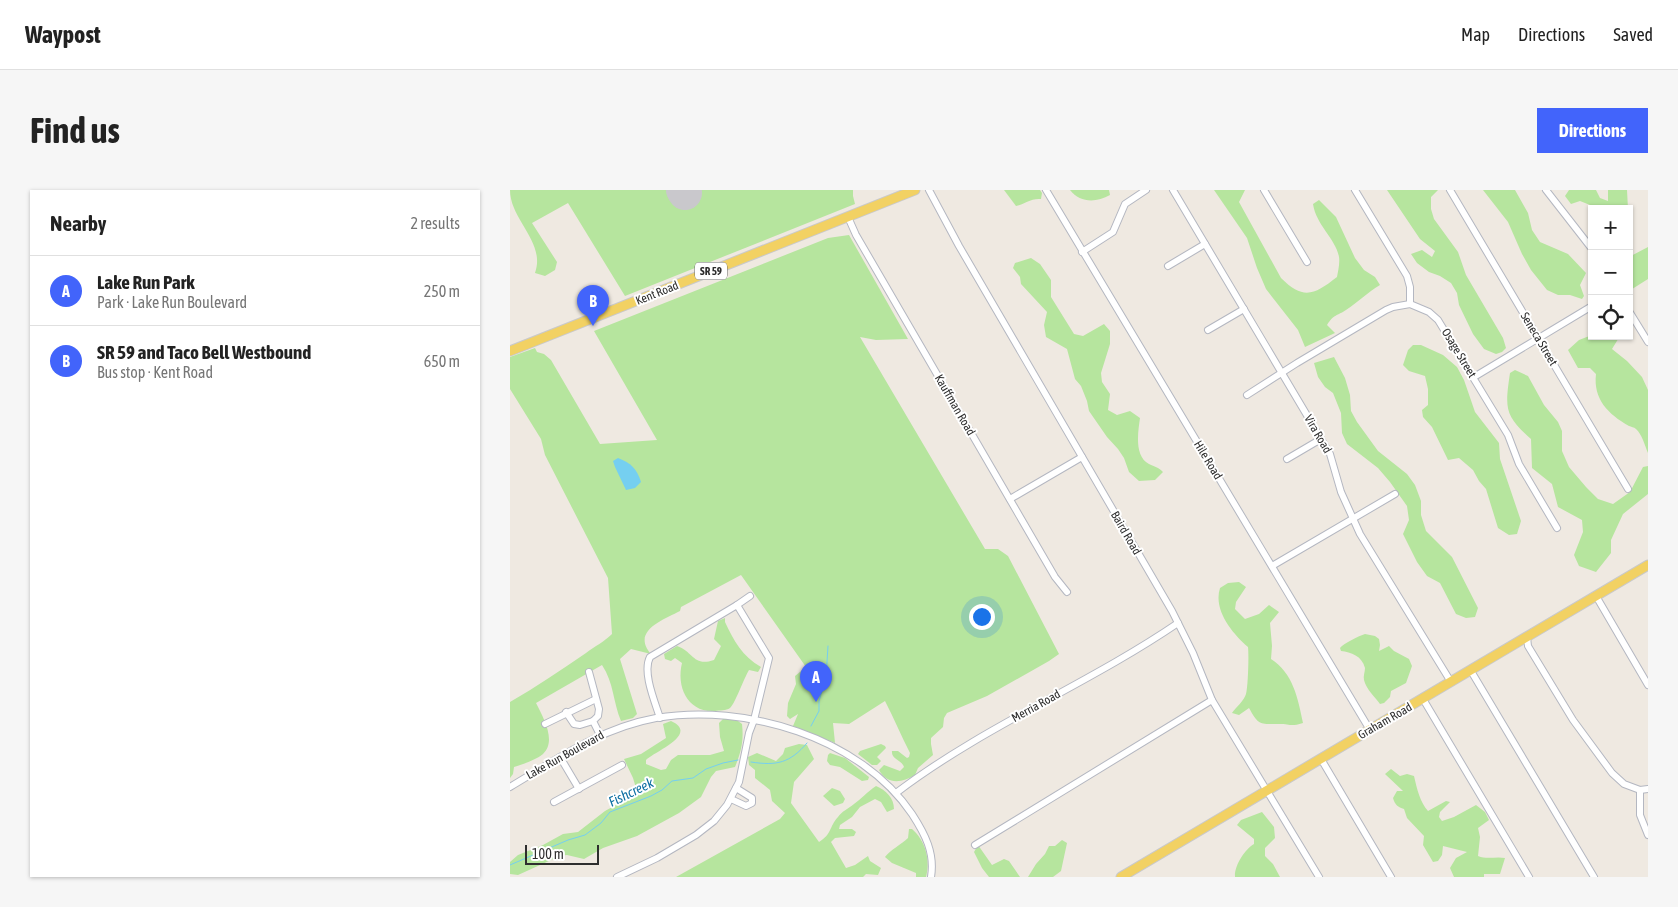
<!DOCTYPE html>
<html lang="en">
<head>
<meta charset="utf-8">
<style>
	body { margin:0; font-family:"Asap Condensed",sans-serif; background:#f6f6f6; color:#222 }
	.controls { position:absolute; right:15px; top:15px; display:grid; overflow:hidden; border-radius:0px; box-shadow:0 1px 4px #0004 }
	.controls button { width:45px; height:45px; display:grid; place-items:center; padding:0; border:0; border-bottom:1px solid #e0e0e0; background:#fff; color:#222; font:25px sans-serif }
	.scale { position:absolute; left:15px; bottom:12px; width:74px; box-sizing:border-box; padding-left:5px; border:2px solid #2e2e2e; border-top:0; font-size:14px; line-height:18px; white-space:nowrap; color:#2e2e2e; -webkit-text-stroke:4px #fff; paint-order:stroke }
	.you { position:absolute; left:471px; top:426px; width:18px; height:18px; margin:-12px; border:4px solid #fff; border-radius:50%; background:#1a73e8; box-shadow:0 0 0 8px #1a73e833 }
	.badge { display:grid; place-items:center; width:32px; height:32px; border-radius:50%; background:#4264fb; color:#fff; font-size:16px; font-weight:700 }
	.pin { position:absolute; translate:-50% -41px; filter:drop-shadow(0 1px 2px #0008) }
	.pin::after { content:''; position:absolute; top:26px; width:18px; height:15px; background:inherit; clip-path:polygon(0 0,100% 0,50% 100%) }
	.list { margin:0; padding:0; list-style:none }
	h2 { display:flex; justify-content:space-between; align-items:center; height:65px; margin:0; padding:0 20px; font-size:21px }
	h2 small { font-size:16px; font-weight:400; color:#767676 }
	.list li { display:grid; grid-template-columns:32px 1fr auto; gap:15px; align-items:center; box-sizing:border-box; height:70px; padding:0 20px; border-top:1px solid #e0e0e0 }
	.list b { display:block; font-size:19px; white-space:nowrap }
	.list p { margin:0; font-size:16px; white-space:nowrap; color:#767676 }
	.list em { font-size:16px; font-style:normal; color:#767676 }
	.icon { flex:none; width:28px; height:28px; fill:none; stroke:currentColor; stroke-width:2; stroke-linecap:round; stroke-linejoin:round }
	.map { position:relative; flex:none; width:1138px; height:687px; overflow:hidden; border-radius:0px }
	header { display:flex; align-items:center; gap:30px; box-sizing:border-box; height:70px; padding:0 25px; background:#fff; border-bottom:1px solid #e0e0e0 }
	header strong { font-size:24px }
	nav { display:flex; gap:28px; margin-inline-start:auto; font-size:18px }
	.intro { display:flex; align-items:center; justify-content:space-between; box-sizing:border-box; height:120px; padding:0 30px }
	h1 { margin:0; font-size:35px }
	.button { padding:12px 22px; border-radius:0px; background:#4264fb; color:#fff; font-size:18px; font-weight:700 }
	main { display:flex; gap:30px; padding:0 30px }
	aside { flex:1; background:#fff; border-radius:0px; box-shadow:0 1px 4px #0004 }
	.map>svg:first-child { display:block }
	.green { fill:#b6e59e }
	.water { fill:#75cff0 }
	.lines { fill:none; stroke-linecap:round; stroke-linejoin:round }
	.stream { stroke:#75cff0; stroke-width:1 }
	.runway { stroke:#c9c8cc; stroke-width:34 }
	.minor-casing { stroke:#b4b7c1; stroke-width:8 }
	.major-casing { stroke:#c9c9c9; stroke-width:11 }
	.minor { stroke:#fff; stroke-width:6 }
	.major { stroke:#f2d163; stroke-width:9 }
	.labels { text-anchor:middle; stroke-width:4; stroke-linejoin:round; paint-order:stroke }
	.shield { fill:#fff; stroke:#6d6d6d; stroke-width:1 }
	.shield-label { font-size:11px; font-weight:bold; fill:#2e2e2e }
	.street-label { font-size:12px; fill:#2e2e2e; stroke:#fff }
	.water-label { font-size:14px; font-style:italic; fill:#0d6fa3; stroke:#fff }
</style>
</head>
<body>
<header>
<strong>Waypost</strong>
<nav><a>Map</a><a>Directions</a><a>Saved</a></nav>
</header>
<div class="intro"><h1>Find us</h1><a class="button">Directions</a></div>
<main>
<aside>
<h2>Nearby<small>2 results</small></h2>
<ul class="list">
<li><span class="badge">A</span><div><b>Lake Run Park</b><p>Park · Lake Run Boulevard</p></div><em>250 m</em></li>
<li><span class="badge">B</span><div><b>SR 59 and Taco Bell Westbound</b><p>Bus stop · Kent Road</p></div><em>650 m</em></li>
</ul>
</aside>
<div class="map">
<svg width="1138" height="687" viewBox="0 0 1138 687">
	<rect width="100%" height="100%" fill="#efe9e1"/>
	<g class="green">
		<path d="M 0,0 L 166,0 L 169,6 L 183,0 L 343,0 L 343,6 L 345,14 L 115,106 L 58,13 L 22,33 L 47,72 L 45,80 L 35,86 L 25,83 C 36,52 0,30 0,0 Z"/>
		<path d="M 494,0 L 530,0 L 532,3 L 531,9 C 521,8 515,14 506,16 Z"/>
		<path d="M 560,0 L 599,0 L 600,5 C 586,13 570,13 560,0 Z"/>
		<path d="M 704,0 L 735,0 L 729,12 L 771,88 C 794,111 805,104 827,87 C 828,81 830,73 829,67 C 826,49 806,35 803,14 L 809,10 L 826,27 L 845,68 L 854,80 L 865,87 L 870,95 C 858,102 848,112 836,120 C 827,126 824,124 817,135 L 825,143 L 795,157 L 788,140 L 756,99 L 747,78 L 737,48 Z"/>
		<polygon points="877,0 928,0 921,7 921,19 924,29 948,62 956,85 993,148 996,158 992,162 986,164 974,159 963,144 949,115 947,103 941,93 930,86 919,82 907,73 901,64 912,60 922,67 925,61 910,49"/>
		<polygon points="973,0 1005,0 1018,23 1022,40 1030,52 1058,64 1076,83 1070,95 1074,106 1072,109 1060,105 1048,105 1037,100 1021,80 1012,64 998,32"/>
		<polygon points="1059,0 1086,0 1090,8 1098,11 1098,0 1117,0 1118,19 1082,19 1080,15 1070,11 1061,14 1055,6"/>
		<path d="M 339,45 L 398,149 L 366,150 L 350,147 L 475,359 L 488,359 L 498,366 L 549,464 L 539,471 L 477,506 L 437,523 L 434,528 L 433,537 L 421,548 L 421,554 L 423,565 L 408,578 L 405,585 C 392,593 377,595 369,580 L 374,575 L 390,581 L 394,577 C 392,570 381,570 382,561 L 388,561 L 397,568 L 399,567 L 400,563 C 391,546 384,528 375,511 L 339,534 L 323,533 L 325,553 L 283,536 L 288,524 L 280,529 L 277,526 L 278,513 L 286,494 L 285,486 L 296,477 L 231,385 L 171,417 L 170,421 C 153,430 121,441 141,464 L 121,459 L 110,469 L 127,524 L 123,528 L 111,531 C 103,512 104,493 92,475 L 26,513 C 33,527 47,551 33,564 C 26,570 13,574 4,577 L 3,584 L 0,588 L 0,512 C 26,497 51,480 76,463 C 85,456 94,452 102,444 L 98,388 L 35,265 L 31,249 L 0,199 L 0,167 L 25,158 L 27,162 L 34,164 L 41,170 L 90,254 L 147,250 L 84,141 L 318,48 Z"/>
		<polygon points="1138,57 1138,89 1119,101 1119,67"/>
		<path d="M 521,68 L 530,74 L 541,90 L 541,107 L 564,144 L 573,146 L 594,134 L 600,141 L 600,154 L 591,183 L 592,192 L 600,204 L 598,220 L 607,225 L 620,221 L 630,228 C 628,242 624,266 639,274 C 645,277 648,277 653,282 L 645,290 L 629,291 L 619,282 L 614,268 L 608,259 L 597,247 L 579,221 L 577,211 L 571,196 L 565,189 L 557,159 L 536,147 L 534,135 L 537,122 L 511,94 L 510,87 L 503,78 L 505,73 Z"/>
		<path d="M 1082,145 L 1110,146 L 1102,159 L 1117,171 L 1132,187 L 1138,200 L 1138,263 C 1135,256 1132,244 1126,239 C 1124,237 1121,237 1119,236 C 1098,224 1083,209 1086,184 L 1080,178 L 1068,178 L 1058,160 L 1069,150 Z"/>
		<polygon points="903,155 911,155 933,165 947,177 954,190 965,222 989,253 990,269 1011,331 1007,344 999,345 988,338 976,299 969,291 963,280 949,268 938,270 922,237 913,227 912,220 918,215 918,199 915,186 899,181 893,175 898,160"/>
		<polygon points="824,167 835,188 840,205 841,221 847,232 868,261 897,284 905,295 911,311 911,325 916,341 942,367 968,418 965,427 956,428 946,424 930,393 917,386 907,372 893,344 899,330 897,316 880,292 868,278 837,254 832,243 831,223 823,203 815,197 808,187 804,173"/>
		<path d="M 1005,180 L 1018,186 L 1034,215 L 1048,232 L 1052,241 L 1052,261 L 1059,277 L 1076,297 L 1088,309 L 1103,314 L 1120,302 L 1133,277 L 1138,276 L 1138,304 L 1113,324 L 1101,350 L 1101,363 L 1086,382 L 1069,376 L 1064,365 L 1073,342 L 1072,330 L 1048,317 L 1042,294 L 1022,278 L 1021,249 C 994,225 995,218 1000,183 Z"/>
		<path d="M 729,392 L 736,397 L 726,412 L 725,419 L 735,429 L 749,424 L 759,415 L 769,422 L 760,433 L 762,456 L 761,469 C 783,483 788,508 793,533 C 780,537 781,534 769,534 C 750,534 749,536 739,518 L 729,525 L 722,523 C 726,517 734,511 736,504 C 738,497 739,465 738,457 C 722,443 703,420 710,398 L 718,393 Z"/>
		<path d="M 215,428 L 215,432 C 224,451 232,466 251,477 L 248,482 L 239,480 C 234,488 225,514 220,518 C 216,521 210,520 205,521 C 178,523 166,497 172,473 L 165,468 L 161,471 L 155,469 L 154,464 L 167,456 C 184,462 183,477 204,470 L 211,456 L 204,449 L 208,431 Z"/>
		<path d="M 855,444 L 865,446 L 869,449 L 870,455 L 869,461 L 879,456 L 884,461 L 899,469 L 902,476 L 896,493 L 881,501 L 880,507 L 874,513 L 870,514 C 865,507 856,499 854,490 C 853,486 855,482 855,478 C 852,466 841,462 831,461 L 830,458 C 834,453 849,446 855,444 Z"/>
		<path d="M 214,528 L 228,531 L 232,534 C 234,551 231,562 225,577 L 206,581 L 201,587 L 191,607 L 169,623 L 127,646 L 93,658 L 74,669 L 57,665 L 50,666 L 8,685 L 0,684 L 0,672 L 8,665 L 33,655 L 53,644 L 68,642 L 95,621 L 122,606 L 126,598 L 123,588 L 114,569 L 131,564 L 156,548 L 153,534 L 161,531 C 190,544 144,562 136,570 L 136,574 L 151,580 L 156,579 L 161,570 L 168,565 L 200,565 L 214,561 L 210,547 L 209,533 Z"/>
		<path d="M 289,554 L 297,555 L 304,569 L 284,592 L 281,613 L 309,652 C 322,644 319,637 328,627 C 332,621 338,619 344,614 C 351,609 357,602 366,596 C 376,600 384,608 384,619 L 377,622 L 371,612 L 365,609 L 350,617 L 342,627 L 330,635 L 329,639 L 342,639 L 346,642 L 344,646 L 325,648 L 321,652 L 336,678 L 345,675 L 358,666 L 360,671 L 371,678 L 368,685 L 356,684 L 353,687 L 166,687 L 270,629 L 275,623 L 262,611 L 260,600 L 245,588 L 245,580 L 239,575 L 238,567 L 247,563 L 266,571 L 273,564 L 275,558 Z"/>
		<polygon points="371,554 375,556 376,558 367,567 371,571 367,575 362,575 348,564 350,561"/>
		<polygon points="320,563 335,568 359,587 358,590 352,591 330,577 320,575 317,571 318,565"/>
		<path d="M 881,579 L 890,586 L 897,584 L 904,586 C 907,599 910,612 918,621 L 936,611 L 940,612 L 930,622 L 929,627 L 932,631 L 944,627 L 966,615 L 975,622 L 979,630 L 968,638 L 970,647 L 968,666 C 978,670 985,666 995,668 L 990,684 L 974,684 L 974,687 L 944,687 L 940,678 L 946,668 L 957,662 L 933,656 L 932,665 L 928,671 L 923,672 L 913,655 L 914,646 L 897,628 L 894,619 C 888,617 885,615 883,608 L 887,601 L 893,601 L 875,584 Z"/>
		<polygon points="322,598 330,601 335,609 333,613 324,616 313,606"/>
		<path d="M 752,622 L 764,637 L 765,648 L 755,658 L 755,666 L 763,674 L 770,687 L 725,687 C 724,676 735,659 744,654 L 744,649 L 727,635 L 731,630 Z"/>
		<path d="M 399,639 L 402,639 C 415,650 421,670 416,687 L 406,687 L 406,683 L 382,673 L 375,667 C 380,660 392,654 398,648 Z"/>
		<polygon points="552,650 557,653 551,681 543,687 518,687 526,674 535,664 539,656 545,656"/>
		<polygon points="468,655 482,675 494,669 499,671 510,687 479,687 472,678 464,662"/>
	</g>
	<path class="water" d="M 108,268 C 121,273 127,279 131,292 L 125,298 L 116,300 L 105,277 L 103,271 Z"/>
	<g class="lines">
		<g class="stream">
			<polyline points="301,536 309,521 309,511 316,488 318,456"/>
			<path d="M 241,572 C 267,576 280,573 297,553"/>
			<polyline points="0,675 58,650 75,645 91,633 100,622 141,606 152,600 162,591 183,588 196,579 213,573 228,570"/>
		</g>
		<polyline class="runway" points="173,0 175,3"/>
		<g class="minor-casing">
			<g id="minor">
				<polyline points="419,0 449,56 662,421 683,463 702,510 809,687"/>
				<polyline points="536,0 860,540"/>
				<polyline points="663,0 820,264 831,302 850,344 941,492"/>
				<polyline points="754,0 797,72"/>
				<polyline points="845,0 897,86 900,97 900,114"/>
				<polyline points="940,0 1118,299"/>
				<polyline points="1036,0 1082,59"/>
				<polyline points="338,27 346,45 545,387 557,402"/>
				<polyline points="572,62 603,42 615,14 636,0"/>
				<polyline points="658,76 695,54"/>
				<polyline points="1119,121 1138,152"/>
				<polyline points="698,140 734,119"/>
				<polyline points="964,187 1082,116"/>
				<polyline points="737,205 787,173 876,120 883,117 900,114 919,122 928,130 998,245 1009,274 1047,338"/>
				<polyline points="777,269 811,249"/>
				<polyline points="500,309 572,267"/>
				<polyline points="762,376 885,304"/>
				<polyline points="1086,406 1138,495"/>
				<polyline points="227,415 240,406"/>
				<polyline points="1017,447 1018,456 1063,530 1102,583 1114,594 1130,600 1138,599"/>
				<polyline points="961,481 1084,687"/>
				<polyline points="79,482 89,519 88,526 83,531 90,545"/>
				<polyline points="913,509 1019,687"/>
				<polyline points="56,522 64,534 70,535 83,531"/>
				<polyline points="35,534 86,509"/>
				<polyline points="50,567 69,599"/>
				<polyline points="811,569 881,687"/>
				<path d="M 0,597 C 47,569 91,538 146,528 C 235,513 350,547 402,624 C 415,644 425,663 421,687"/>
				<polyline points="1130,600 1130,625 1138,645"/>
				<path d="M 386,603 C 474,536 577,495 668,433"/>
				<polyline points="221,609 236,616 242,613 242,608 226,598"/>
				<polyline points="44,612 112,575"/>
				<polyline points="465,655 702,510"/>
				<path d="M 107,687 L 147,668 L 186,645 L 204,631 L 217,615 L 229,592 L 239,543 L 244,530 L 259,468 L 227,415 L 140,467 C 132,482 145,512 150,528"/>
			</g>
		</g>
		<g class="major-casing">
			<g id="major">
				<polyline points="0,161 405,0"/>
				<polyline points="611,687 1138,375"/>
			</g>
		</g>
		<use href="#minor" class="minor"/>
		<use href="#major" class="major"/>
	</g>
	<g class="labels">
		<rect class="shield" x="185" y="72.5" width="32" height="17" rx="4"/>
		<g class="shield-label">
			<text x="201" y="85">SR 59</text>
		</g>
		<g class="street-label">
			<text transform="translate(147 103) rotate(-22)" y="4">Kent Road</text>
			<text transform="translate(1029 149) rotate(59)" y="4">Seneca Street</text>
			<text transform="translate(949 163) rotate(59)" y="4">Osage Street</text>
			<text transform="translate(445 215) rotate(60)" y="4">Kauffman Road</text>
			<text transform="translate(808 244) rotate(60)" y="4">Vira Road</text>
			<text transform="translate(698 270) rotate(59)" y="4">Hile Road</text>
			<text transform="translate(616 343) rotate(60)" y="4">Baird Road</text>
			<text transform="translate(526 516) rotate(-29)" y="4">Merria Road</text>
			<text transform="translate(875 531) rotate(-30)" y="4">Graham Road</text>
			<text transform="translate(55 565) rotate(-29)" y="4">Lake Run Boulevard</text>
		</g>
		<g class="water-label">
			<text transform="translate(121 602) rotate(-26)" y="5">Fishcreek</text>
		</g>
	</g>
</svg>
<div class="controls">
<button>+</button>
<button>−</button>
<button><svg class="icon" aria-label="locate" viewBox="0 0 24 24"><circle cx="12" cy="12" r="6"/><path d="M12 2v4M12 18v4M2 12h4M18 12h4"/></svg></button>
</div>
<div class="scale">100 m</div>
<div class="you"></div>
<div class="pin badge" style="left:306px;top:512px">A</div>
<div class="pin badge" style="left:83px;top:136px">B</div>
</div>
</main>
</body>
</html>
